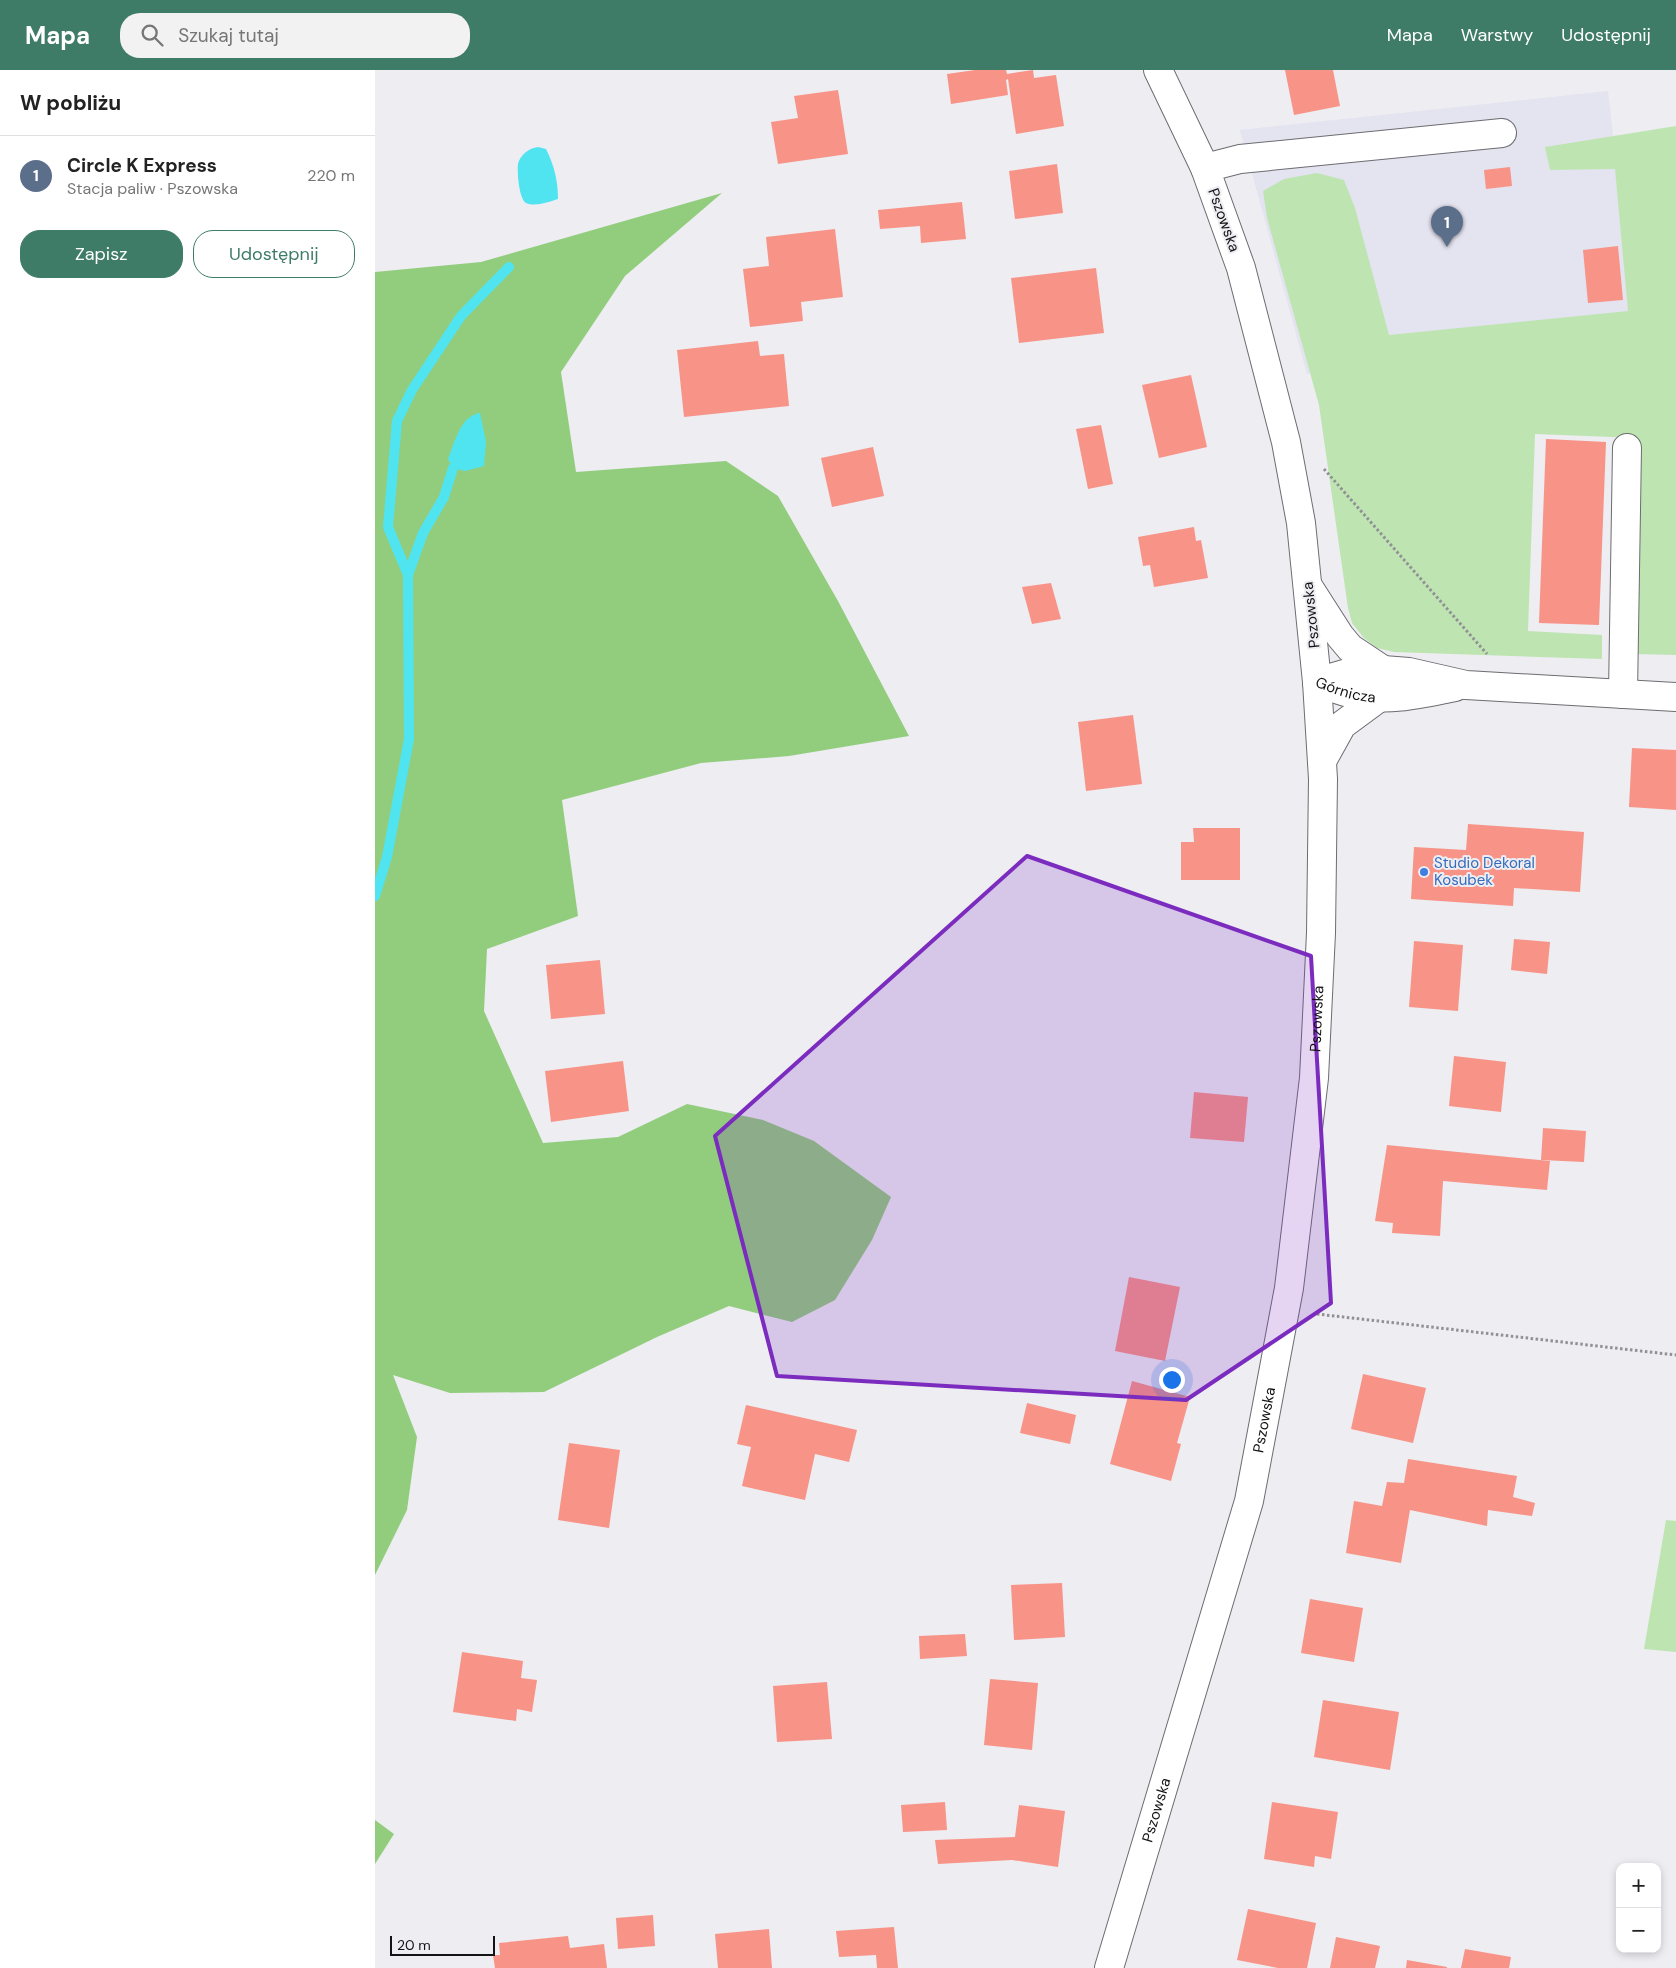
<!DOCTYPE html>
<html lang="pl">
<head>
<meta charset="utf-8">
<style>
	body { margin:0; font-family:"DM Sans",sans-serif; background:#f2f2f2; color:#222 }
	.controls { position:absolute; right:15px; bottom:15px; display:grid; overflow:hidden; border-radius:10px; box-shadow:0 2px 8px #0003 }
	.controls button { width:45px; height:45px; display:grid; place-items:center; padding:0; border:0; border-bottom:1px solid #e0e0e0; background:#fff; color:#222; font:25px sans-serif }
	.scale { position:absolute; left:15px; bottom:12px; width:105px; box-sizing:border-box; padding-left:5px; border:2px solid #131315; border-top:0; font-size:14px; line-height:18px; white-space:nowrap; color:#131315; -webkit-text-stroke:4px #ededf2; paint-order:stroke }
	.you { position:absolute; left:796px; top:1309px; width:18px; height:18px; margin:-12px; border:4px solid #fff; border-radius:50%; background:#1a73e8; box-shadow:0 0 0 8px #1a73e833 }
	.badge { display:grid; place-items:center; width:32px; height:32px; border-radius:50%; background:#3f7c67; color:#fff; font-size:16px; font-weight:700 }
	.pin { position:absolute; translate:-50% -41px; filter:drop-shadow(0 1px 2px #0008) }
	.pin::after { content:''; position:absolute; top:26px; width:18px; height:15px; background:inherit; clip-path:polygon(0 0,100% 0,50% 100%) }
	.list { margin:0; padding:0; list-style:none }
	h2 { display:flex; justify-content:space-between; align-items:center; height:65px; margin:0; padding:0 20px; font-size:21px }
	h2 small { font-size:16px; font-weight:400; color:#767676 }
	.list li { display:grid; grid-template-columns:32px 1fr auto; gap:15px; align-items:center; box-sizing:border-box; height:80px; padding:0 20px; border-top:1px solid #e0e0e0 }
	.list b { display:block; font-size:19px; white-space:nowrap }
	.list p { margin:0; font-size:16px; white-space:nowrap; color:#767676 }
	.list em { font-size:16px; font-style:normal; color:#767676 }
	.actions { display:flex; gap:10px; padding:15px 20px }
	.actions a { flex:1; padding:11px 0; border:1px solid #3f7c67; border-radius:20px; text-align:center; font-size:18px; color:#3f7c67 }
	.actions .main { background:#3f7c67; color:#fff }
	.icon { flex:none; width:28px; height:28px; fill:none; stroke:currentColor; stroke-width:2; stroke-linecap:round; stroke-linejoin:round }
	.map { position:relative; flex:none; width:1301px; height:1898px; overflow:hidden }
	header { display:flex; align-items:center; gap:30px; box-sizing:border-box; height:70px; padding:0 25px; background:#3f7c67; color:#fff }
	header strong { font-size:24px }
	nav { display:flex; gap:28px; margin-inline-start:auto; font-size:18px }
	.search { width:350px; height:45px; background:#f2f2f2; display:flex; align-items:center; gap:12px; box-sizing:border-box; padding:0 18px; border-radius:20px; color:#767676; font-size:19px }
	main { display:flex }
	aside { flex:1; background:#fff }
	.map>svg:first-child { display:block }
	.built { fill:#e4e3f0 }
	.green { fill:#bee5b1 }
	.forest { fill:#92cd7d }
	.water { fill:#50e4f1 }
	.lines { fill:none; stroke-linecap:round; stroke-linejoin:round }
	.stream { stroke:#50e4f1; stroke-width:10 }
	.building { fill:#f89387 }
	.minor-casing { stroke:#6c6c71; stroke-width:30 }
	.major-casing { stroke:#6c6c71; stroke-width:30 }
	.path { stroke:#919195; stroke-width:3; stroke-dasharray:2.5 2.5; stroke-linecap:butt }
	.minor { stroke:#fff; stroke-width:28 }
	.major { stroke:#fff; stroke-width:28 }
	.marked { fill:#7b2cbf; fill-opacity:0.2; stroke:#7b2cbf; stroke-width:4; stroke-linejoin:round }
	.shop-dot { fill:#3f7fe0; stroke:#ededf2; stroke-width:2 }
	.labels { text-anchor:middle; stroke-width:4; stroke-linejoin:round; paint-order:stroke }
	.street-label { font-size:15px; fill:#131315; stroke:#ededf2 }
	.shop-label { font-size:15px; fill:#366cbe; stroke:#ededf2; text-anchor:start }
</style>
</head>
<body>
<header>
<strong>Mapa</strong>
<div class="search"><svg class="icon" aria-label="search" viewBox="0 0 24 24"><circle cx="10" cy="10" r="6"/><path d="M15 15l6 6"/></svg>Szukaj tutaj</div>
<nav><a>Mapa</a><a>Warstwy</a><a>Udostępnij</a></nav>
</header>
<main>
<aside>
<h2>W pobliżu<small></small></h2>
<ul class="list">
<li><span class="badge" style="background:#5c6f8a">1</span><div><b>Circle K Express</b><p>Stacja paliw · Pszowska</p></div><em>220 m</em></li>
</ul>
<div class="actions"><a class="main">Zapisz</a><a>Udostępnij</a></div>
</aside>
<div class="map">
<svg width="1301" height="1898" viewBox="0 0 1301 1898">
	<rect width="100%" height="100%" fill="#ededf2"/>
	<polygon class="built" points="1233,21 1259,249 932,304 865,60"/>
	<g class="green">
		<polygon points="1301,56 1301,585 1259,584 1263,368 1160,364 1153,561 1227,565 1227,589 1019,582 1002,578 989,568 977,553 973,538 944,335 892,148 888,121 909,109 942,103 969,110 980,138 1014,265 1253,241 1240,99 1175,100 1170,77"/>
		<polygon points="1291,1450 1301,1451 1301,1582 1269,1579"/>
	</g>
	<g class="forest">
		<polygon points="347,123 250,206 186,302 201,402 351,391 403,426 463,531 534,666 414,686 326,693 187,730 203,846 112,879 109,941 168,1073 243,1067 312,1034 388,1050 439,1071 516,1127 497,1170 460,1230 417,1252 354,1236 282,1267 169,1322 75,1323 18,1305 42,1367 32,1440 0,1505 0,202 106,192"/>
		<polygon points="0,1750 19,1764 0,1794"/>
	</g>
	<g class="water">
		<path d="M 163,77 L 171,79 C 179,95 183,111 183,129 C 174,132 160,137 151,133 C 144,129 142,102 143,94 C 145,85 154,78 163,77 Z"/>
		<path d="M 105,343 L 111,372 L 109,396 L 90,401 L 78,398 L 73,389 C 80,372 85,346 105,343 Z"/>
	</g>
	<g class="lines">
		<g class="stream">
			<polyline points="33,505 13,457 22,351 37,320 86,246 134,197"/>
			<polyline points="0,826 12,787 34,669 33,505 48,463 69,427 78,398"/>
		</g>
	</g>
	<g class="building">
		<polygon points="600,0 631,0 632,4 658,0 659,8 681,5 689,56 641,64 633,9 631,10 633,25 576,34 572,4"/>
		<polygon points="910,0 958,0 965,36 919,45"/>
		<polygon points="463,20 473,84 403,94 396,52 423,48 419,26"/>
		<polygon points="682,94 688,143 640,149 634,101"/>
		<polygon points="1135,97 1137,116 1111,119 1109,100"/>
		<polygon points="587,132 591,169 546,173 545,156 505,159 503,140"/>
		<polygon points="460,159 468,227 426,232 428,251 375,257 368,199 394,196 391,167"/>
		<polygon points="1243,176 1248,230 1213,233 1208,180"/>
		<polygon points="721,198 729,263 644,273 636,208"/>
		<polygon points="383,271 385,286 409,284 414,336 309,347 302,280"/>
		<polygon points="816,305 832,377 784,388 767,315"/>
		<polygon points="726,355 738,414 713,419 701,359"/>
		<polygon points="1171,369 1231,372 1224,555 1164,553"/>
		<polygon points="498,377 509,426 457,437 446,388"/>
		<polygon points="819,457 821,471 826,470 833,508 779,517 775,495 768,496 763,467"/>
		<polygon points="676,513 686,549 657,554 647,517"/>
		<polygon points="758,645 767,714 711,721 703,652"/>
		<polygon points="1257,678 1301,680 1301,740 1254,737"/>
		<polygon points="1093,754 1209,762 1205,822 1139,818 1138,836 1036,829 1039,777 1091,780"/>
		<polygon points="818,758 865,758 865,810 806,810 806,772 819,772"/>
		<polygon points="1139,869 1175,872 1172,904 1136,900"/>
		<polygon points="1039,871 1088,875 1083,941 1034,937"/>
		<polygon points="225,890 230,944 176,949 171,895"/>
		<polygon points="1079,986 1131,992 1126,1042 1074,1036"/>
		<polygon points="248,991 254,1041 176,1052 170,1001"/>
		<polygon points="819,1022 873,1027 869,1072 815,1068"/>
		<polygon points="1168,1058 1211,1061 1209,1092 1166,1090"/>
		<polygon points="1012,1075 1175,1091 1172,1120 1068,1111 1065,1166 1017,1163 1018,1153 1000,1151"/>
		<polygon points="754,1207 805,1217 790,1291 740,1281"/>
		<polygon points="988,1304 1051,1318 1038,1373 976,1359"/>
		<polygon points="757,1311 815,1327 802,1373 806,1374 796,1411 735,1394"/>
		<polygon points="652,1333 701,1345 695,1374 645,1363"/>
		<polygon points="371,1335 482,1360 474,1392 440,1384 430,1430 367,1416 376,1377 362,1374"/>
		<polygon points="194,1373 245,1380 234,1458 183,1450"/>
		<polygon points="1033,1389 1142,1406 1138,1427 1160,1433 1157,1446 1113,1440 1112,1456 1035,1440 1026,1493 971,1483 979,1431 1007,1436 1012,1412 1029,1413"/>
		<polygon points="687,1513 690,1567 639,1570 636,1515"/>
		<polygon points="935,1529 988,1538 979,1592 926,1583"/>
		<polygon points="590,1564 592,1586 545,1589 544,1566"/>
		<polygon points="87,1582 148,1591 146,1608 162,1610 157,1642 142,1639 141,1651 78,1642"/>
		<polygon points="615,1609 663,1613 657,1680 609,1675"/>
		<polygon points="452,1612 457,1669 402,1672 398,1616"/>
		<polygon points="948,1630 1024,1642 1015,1700 939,1687"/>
		<polygon points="570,1732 572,1760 528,1762 526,1735"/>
		<polygon points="897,1732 963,1742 956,1789 940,1786 939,1797 889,1789"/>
		<polygon points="644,1735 690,1741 683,1797 637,1790 563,1794 560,1770 640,1767"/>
		<polygon points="873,1839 941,1853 932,1898 903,1898 862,1890"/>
		<polygon points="278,1845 280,1876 243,1879 241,1848"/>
		<polygon points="519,1857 523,1898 502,1898 501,1885 464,1887 461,1861"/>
		<polygon points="394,1859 397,1898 343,1898 340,1864"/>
		<polygon points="193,1866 195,1878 229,1874 232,1898 120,1898 118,1885 125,1885 124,1873"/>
		<polygon points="961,1867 1005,1876 1000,1898 955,1898"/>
		<polygon points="1090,1879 1136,1887 1134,1898 1086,1898"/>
		<polygon points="1032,1890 1072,1897 1072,1898 1031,1898"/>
	</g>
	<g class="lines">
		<g class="minor-casing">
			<g id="minor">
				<polyline points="830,98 865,89 1127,63"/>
				<polyline points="933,516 965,566 975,578 1008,600"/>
				<polyline points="942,612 983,600 1008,600 1034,602 1091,615 1301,627"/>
				<path id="s1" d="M 942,612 C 956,617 970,623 983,625 C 1015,632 1049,623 1080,617"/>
				<polyline points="1248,624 1252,378"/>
				<polyline points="947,691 967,655 1005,627"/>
			</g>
		</g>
		<g class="major-casing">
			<g id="major">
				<path id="s2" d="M 734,1898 L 874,1431 L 914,1218 L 939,1008 L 946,863 L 948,709 L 942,612 L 926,453 L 911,372 L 866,198 L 830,98 L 783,0"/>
			</g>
		</g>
		<g class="path">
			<polyline points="949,399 1112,584"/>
			<polyline points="942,1244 1301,1285"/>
		</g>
		<use href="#minor" class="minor"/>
		<use href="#major" class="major"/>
	</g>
	<path class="marked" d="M 652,786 L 936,886 L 956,1233 L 811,1330 L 402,1306 L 340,1066 Z"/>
	<circle class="shop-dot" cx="1049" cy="802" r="5"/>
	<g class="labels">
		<g class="street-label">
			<text transform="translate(849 150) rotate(70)" y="5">Pszowska</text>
			<text transform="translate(936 545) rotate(-96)" y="5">Pszowska</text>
			<text dy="5" stroke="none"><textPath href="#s1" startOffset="30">Górnicza</textPath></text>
			<text dy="5" stroke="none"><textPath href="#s2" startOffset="975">Pszowska</textPath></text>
			<text dy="5" stroke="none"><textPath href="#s2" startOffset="570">Pszowska</textPath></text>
			<text dy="5" stroke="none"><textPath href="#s2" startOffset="165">Pszowska</textPath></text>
		</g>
		<g class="shop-label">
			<text x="1059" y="798">Studio Dekoral<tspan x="1059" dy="17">Kosubek</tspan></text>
		</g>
	</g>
</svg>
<div class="controls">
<button>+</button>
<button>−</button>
</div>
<div class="scale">20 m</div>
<div class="you"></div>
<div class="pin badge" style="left:1072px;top:177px;background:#5c6f8a">1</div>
</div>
</main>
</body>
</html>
